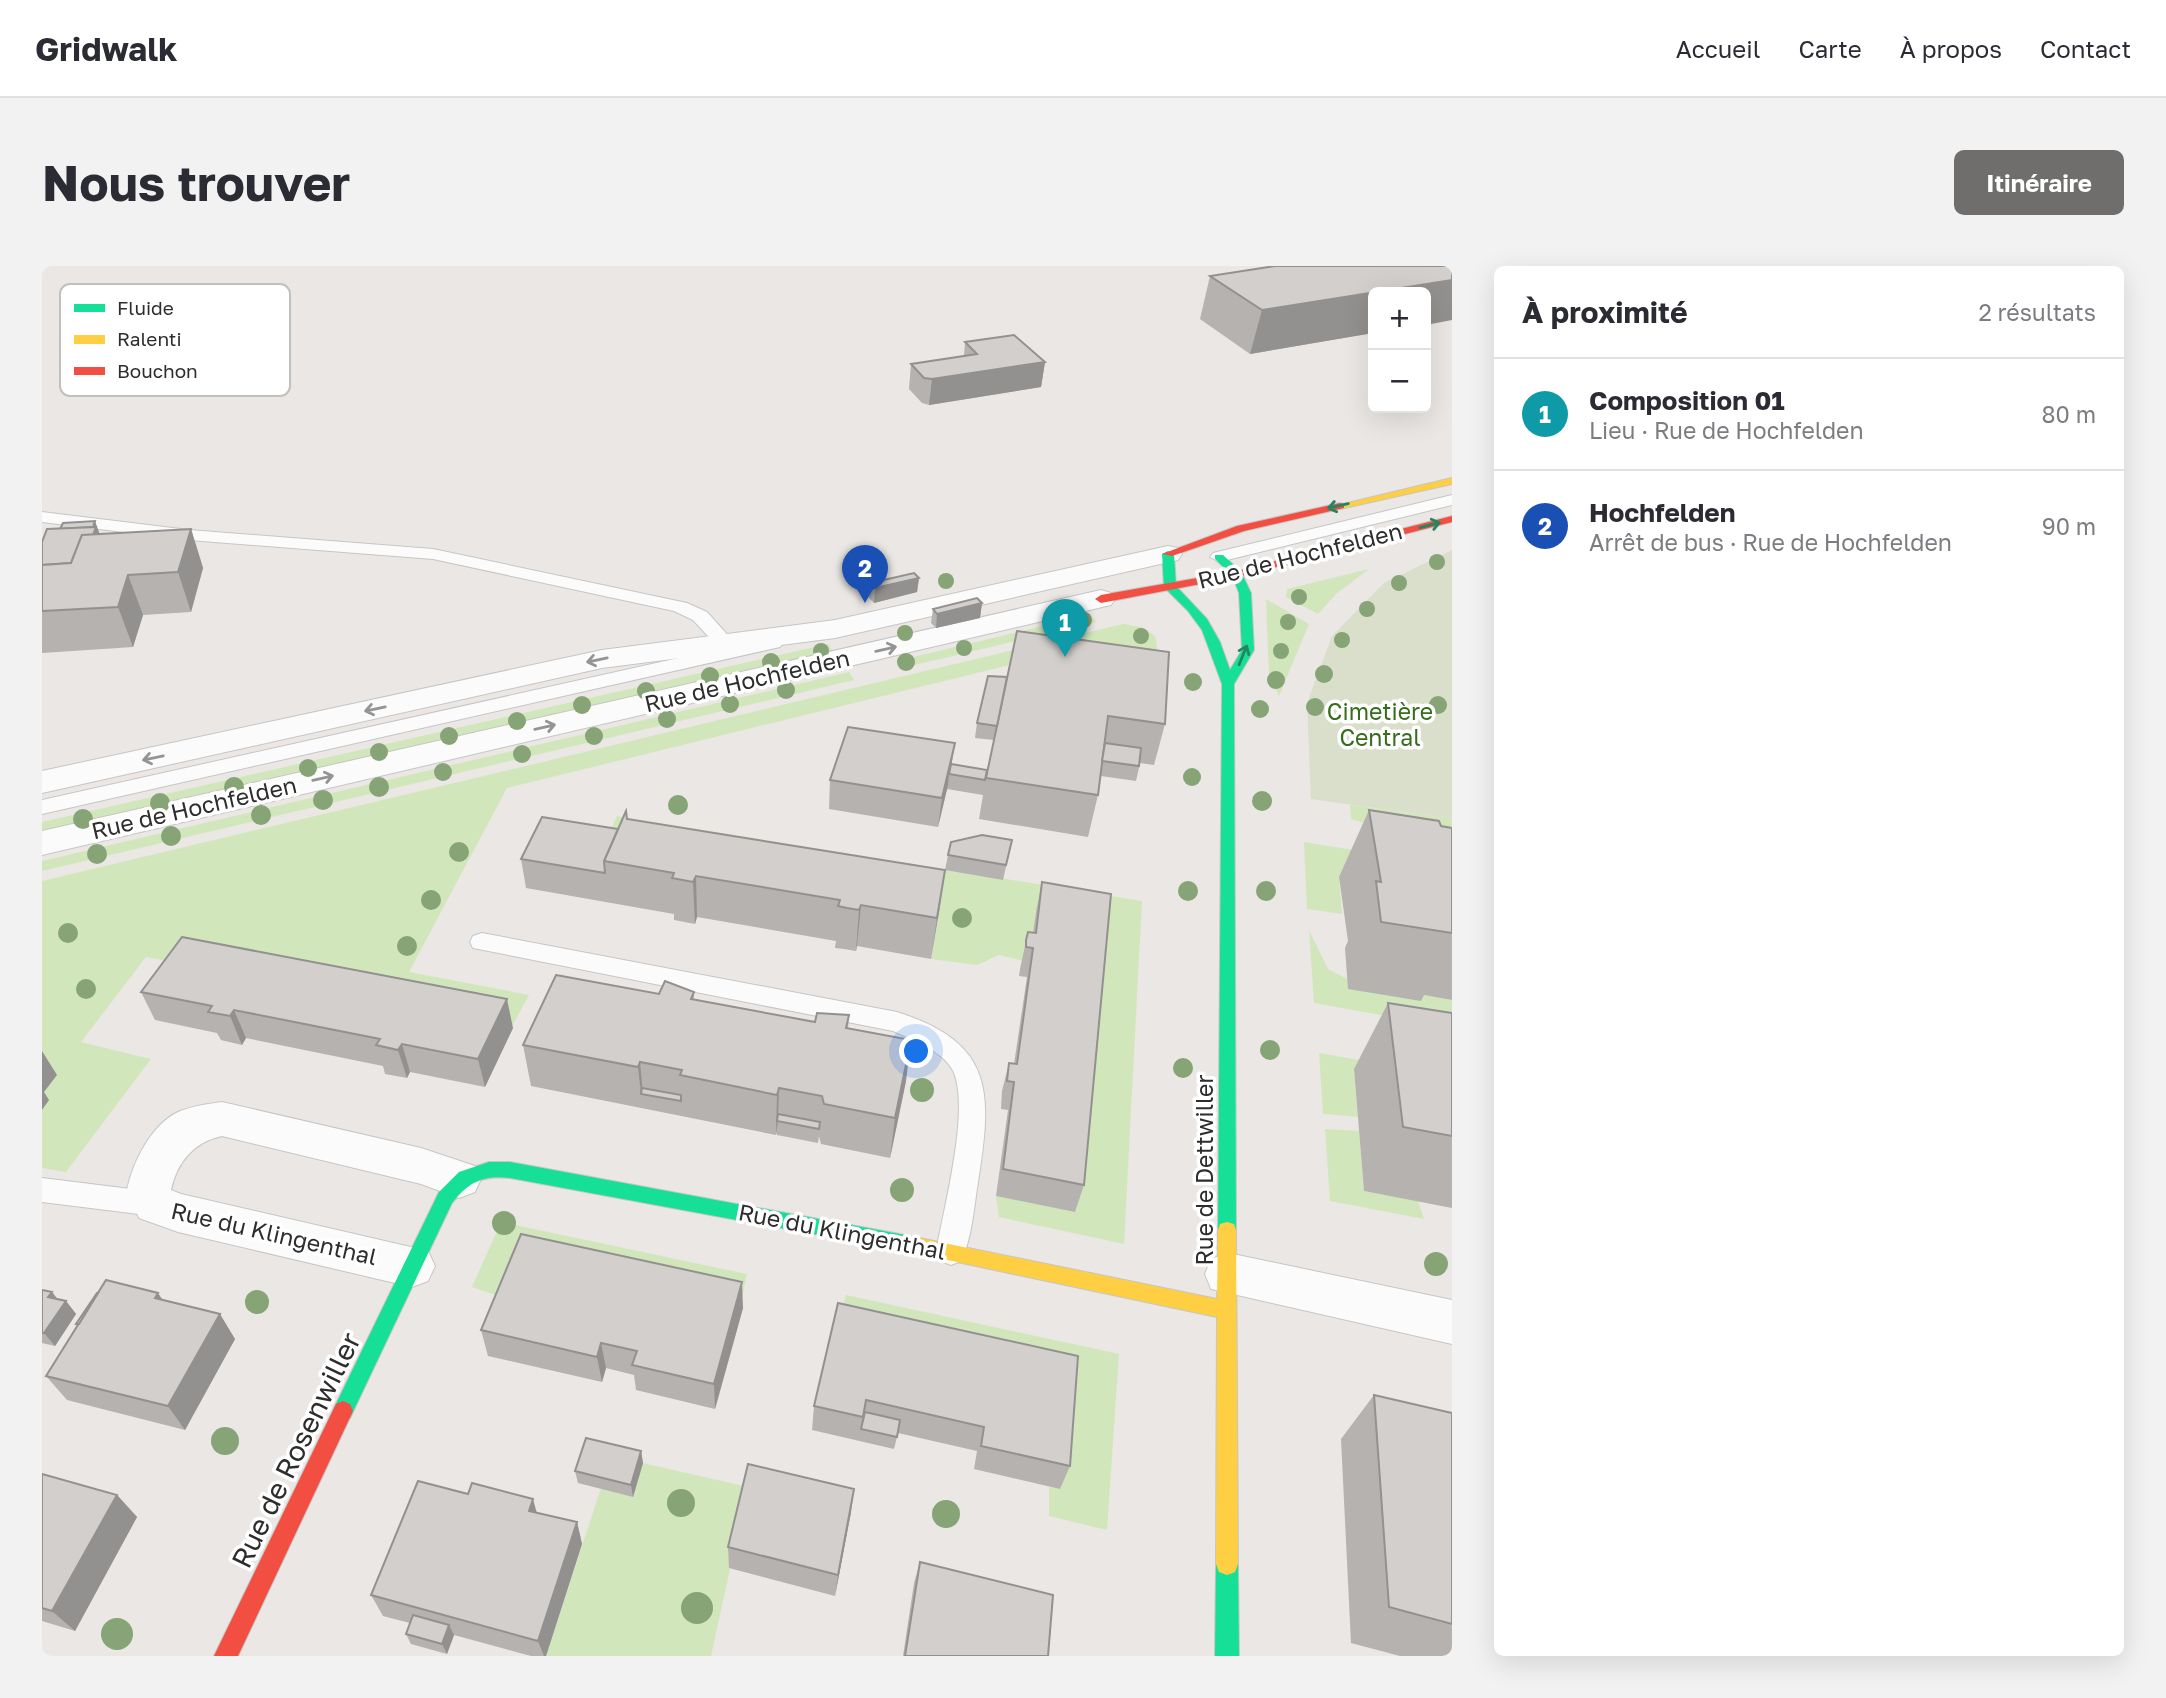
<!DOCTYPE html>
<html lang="fr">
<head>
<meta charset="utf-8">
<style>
	body { margin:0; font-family:"Golos Text",sans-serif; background:#f2f2f3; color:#2b2b33 }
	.controls { position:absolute; right:21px; top:21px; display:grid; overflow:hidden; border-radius:10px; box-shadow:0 7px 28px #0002 }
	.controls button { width:63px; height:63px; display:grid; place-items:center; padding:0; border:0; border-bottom:2px solid #e1e1e2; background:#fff; color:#2b2b33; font:35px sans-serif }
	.you { position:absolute; left:875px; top:786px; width:24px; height:24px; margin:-18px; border:5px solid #fff; border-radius:50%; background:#1a73e8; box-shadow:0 0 0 10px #1a73e833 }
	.badge { display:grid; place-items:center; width:46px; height:46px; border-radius:50%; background:#6f6e6d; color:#fff; font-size:23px; font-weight:700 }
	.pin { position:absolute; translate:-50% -58px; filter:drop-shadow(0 2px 4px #0008) }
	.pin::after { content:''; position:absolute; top:37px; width:24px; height:21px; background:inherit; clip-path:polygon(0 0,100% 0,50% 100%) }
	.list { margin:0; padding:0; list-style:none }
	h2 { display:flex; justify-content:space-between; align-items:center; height:91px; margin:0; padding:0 28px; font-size:30px }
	h2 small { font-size:23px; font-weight:400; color:#7c7c81 }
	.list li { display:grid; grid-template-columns:46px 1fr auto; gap:21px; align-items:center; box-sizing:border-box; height:112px; padding:0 28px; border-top:2px solid #e1e1e2 }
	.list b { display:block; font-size:26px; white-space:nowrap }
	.list p { margin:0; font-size:23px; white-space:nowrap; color:#7c7c81 }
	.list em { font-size:23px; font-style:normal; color:#7c7c81 }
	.map { position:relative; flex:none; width:1410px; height:1390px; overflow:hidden; border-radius:10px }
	header { display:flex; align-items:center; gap:42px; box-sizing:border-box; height:98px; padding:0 35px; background:#fff; border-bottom:2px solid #e1e1e2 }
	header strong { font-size:33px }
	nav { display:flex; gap:38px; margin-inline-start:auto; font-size:24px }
	.intro { display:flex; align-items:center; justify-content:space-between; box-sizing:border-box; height:168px; padding:0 42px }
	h1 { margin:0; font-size:49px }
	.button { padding:18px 32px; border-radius:10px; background:#6f6e6d; color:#fff; font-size:24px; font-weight:700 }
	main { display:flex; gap:42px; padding:0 42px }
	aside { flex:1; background:#fff; border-radius:10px; box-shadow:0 7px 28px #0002 }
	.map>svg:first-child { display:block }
	.green { fill:#d2e6bc }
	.cemetery { fill:#d9dfcb }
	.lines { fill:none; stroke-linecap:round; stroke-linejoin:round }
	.lane-casing { stroke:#c6c6c6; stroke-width:2 }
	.street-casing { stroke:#c6c6c6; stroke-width:2 }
	.fast-casing { stroke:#c6c6c6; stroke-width:2 }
	.slow-casing { stroke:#c6c6c6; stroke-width:2 }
	.jam-casing { stroke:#c6c6c6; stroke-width:2 }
	.lane { fill:#fcfbfb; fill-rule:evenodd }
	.street { fill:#fcfbfb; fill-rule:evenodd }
	.fast { fill:#16e098; fill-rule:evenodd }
	.slow { fill:#ffcf43; fill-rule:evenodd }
	.jam { fill:#f24e42; fill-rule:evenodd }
	.tree { fill:#86a475 }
	.wall { fill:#b5b2b0 }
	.shaded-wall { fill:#939190 }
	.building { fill:#d2cfcd; stroke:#939190; stroke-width:2 }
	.oneway { stroke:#228662 }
	.oneway2 { stroke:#949494 }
	.labels { text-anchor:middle; stroke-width:7; stroke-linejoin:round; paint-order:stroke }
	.street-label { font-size:23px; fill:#2d2d2d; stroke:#fff }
	.park-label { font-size:23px; fill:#356d1a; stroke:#fff }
	.near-street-label { font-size:28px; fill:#2d2d2d; stroke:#fff }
	.key { fill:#fff; stroke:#c0c0c0; stroke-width:2 }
	.key-label { font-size:19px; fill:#2d2d2d }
</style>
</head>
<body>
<header>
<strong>Gridwalk</strong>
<nav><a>Accueil</a><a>Carte</a><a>À propos</a><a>Contact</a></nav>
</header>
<div class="intro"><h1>Nous trouver</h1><a class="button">Itinéraire</a></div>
<main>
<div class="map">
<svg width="1410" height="1390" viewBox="0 0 1410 1390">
	<rect width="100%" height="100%" fill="#eae7e4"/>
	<g class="green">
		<polygon points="1327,303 1294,328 1276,348 1244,331 1245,323"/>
		<polygon points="1224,333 1267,358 1237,430 1227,410"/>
		<polygon points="1047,349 1054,356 860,402 854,395"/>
		<polygon points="1081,358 1100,361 1113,370 1118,399 1045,380 465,522 367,706 487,729 469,762 104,691 39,776 109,793 24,906 0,902 0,615"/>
		<polygon points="786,378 792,387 0,570 0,556"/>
		<polygon points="807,406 812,414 0,605 0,595"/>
		<polygon points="1308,539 1410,553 1410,607 1322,557 1309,553"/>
		<polygon points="575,550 1100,635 1082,978 957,951 954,930 1038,945 1034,944 1063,657 991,645 994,647 987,696 957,689 935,699 889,693 897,644 557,589"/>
		<polygon points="1262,576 1318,585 1297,611 1300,648 1265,643"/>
		<polygon points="1267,664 1286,703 1305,713 1410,734 1410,762 1272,737"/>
		<polygon points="1277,787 1410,810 1312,803 1316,851 1281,848"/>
		<polygon points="1283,863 1317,865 1322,925 1376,935 1382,953 1288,935"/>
		<polygon points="468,958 705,1008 698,1041 469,1034 430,1021 455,965"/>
		<polygon points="804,1029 1077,1088 1065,1264 1007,1250 1007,1221 1018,1223 794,1063"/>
		<polygon points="601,1197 706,1221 669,1390 504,1390 559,1222 591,1231"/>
	</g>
	<polygon class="cemetery" points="1410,284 1410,553 1269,533 1265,437 1290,370 1342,317"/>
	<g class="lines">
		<g class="lane-casing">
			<g id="lane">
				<polygon points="1410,229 1410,239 1177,296 1168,291 1171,287"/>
				<polygon points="0,246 147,264 391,283 645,337 665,346 692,376 689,380 675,380 651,354 632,345 391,293 147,274 0,256"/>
				<polygon points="731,371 738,373 741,377 738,381 0,548 0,534"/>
				<path d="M 440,667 L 855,746 C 953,777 950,827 936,916 C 932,941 930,972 919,995 L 909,999 L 899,995 L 894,986 C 901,945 930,838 910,803 C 899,784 869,773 851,765 L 431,682 L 428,676 L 431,670 Z"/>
				<polygon points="0,912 113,926 123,929 127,938 123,947 113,950 0,936"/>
			</g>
		</g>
		<g class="street-casing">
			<g id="street">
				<polygon points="1126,280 1136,282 1140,288 1136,294 793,372 560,402 0,527 0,505 560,384 793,354"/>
				<polygon points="1059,324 1069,327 1073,333 1069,339 0,589 0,565"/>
				<path d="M 180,836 L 379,882 L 433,900 L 439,913 L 433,926 L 417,932 L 379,918 L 180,870 C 152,876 135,896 129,924 L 139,928 L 386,985 L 393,1000 L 386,1015 L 370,1021 L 136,966 L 97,952 L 85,924 C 91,896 109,859 136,846 C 149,840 166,838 180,836 Z"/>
				<polygon points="1186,987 1410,1034 1410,1078 1169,1023 1163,1008 1169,993"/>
			</g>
		</g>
		<g class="fast-casing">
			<g id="fast">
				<polygon points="1126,285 1132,288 1134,320 1165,353 1178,376 1188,404 1200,384 1197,327 1190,309 1173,293 1173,289 1181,289 1199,306 1209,327 1212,384 1192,418 1194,964 1192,970 1185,972 1178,970 1176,964 1180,418 1160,364 1146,345 1122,321 1120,288"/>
				<path d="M 447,896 L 468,896 L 863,969 L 870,971 L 872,977 L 870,983 L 863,985 L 468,912 C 441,909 427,916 410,937 L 308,1152 L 301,1155 L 294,1152 L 291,1145 L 294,1138 L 397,926 L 417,906 Z"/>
				<polygon points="1185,1287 1193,1290 1196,1298 1197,1390 1173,1390 1174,1298 1177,1290"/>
			</g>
		</g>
		<g class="slow-casing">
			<g id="slow">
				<polygon points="1410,212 1410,218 1298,243 1293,240"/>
				<polygon points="1185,956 1192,958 1194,964 1196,1298 1193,1306 1185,1309 1177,1306 1174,1298 1175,1051 863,985 856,983 854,977 856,971 863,969 1175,1033 1176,964 1178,958"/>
			</g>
		</g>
		<g class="jam-casing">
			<g id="jam">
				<polygon points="1298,237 1302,238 1302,242 1202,265 1130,290 1120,288 1195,260"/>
				<polygon points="1410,250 1410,256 1195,311 1059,337 1053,333 1059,329 1195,305"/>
				<polygon points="301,1135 308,1138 311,1145 196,1390 172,1390 294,1138"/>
			</g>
		</g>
		<use href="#lane" class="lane"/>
		<use href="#street" class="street"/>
		<use href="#fast" class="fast"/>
		<use href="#slow" class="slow"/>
		<use href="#jam" class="jam"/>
	</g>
	<g class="tree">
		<circle cx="1395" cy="296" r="8"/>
		<circle cx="904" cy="315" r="8"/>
		<circle cx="1357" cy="317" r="8"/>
		<circle cx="1257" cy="331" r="8"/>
		<circle cx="1325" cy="343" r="8"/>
		<circle cx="1042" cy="354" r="8"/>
		<circle cx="1246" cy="356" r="8"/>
		<circle cx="863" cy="367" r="8"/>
		<circle cx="1099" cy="370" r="8"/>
		<circle cx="1300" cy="374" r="8"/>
		<circle cx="922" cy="382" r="8"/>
		<circle cx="779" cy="385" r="8"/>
		<circle cx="1239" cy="385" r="8"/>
		<circle cx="729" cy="396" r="9"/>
		<circle cx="864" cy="396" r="9"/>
		<circle cx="1282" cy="408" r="9"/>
		<circle cx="668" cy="410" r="9"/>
		<circle cx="1234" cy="414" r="9"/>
		<circle cx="1151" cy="416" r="9"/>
		<circle cx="744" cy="424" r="9"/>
		<circle cx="604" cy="425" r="9"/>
		<circle cx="688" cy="438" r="9"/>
		<circle cx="540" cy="439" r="9"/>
		<circle cx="1396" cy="439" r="9"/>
		<circle cx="1273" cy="441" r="9"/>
		<circle cx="1218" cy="443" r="9"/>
		<circle cx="625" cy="453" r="9"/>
		<circle cx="475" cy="455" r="9"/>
		<circle cx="407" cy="470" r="9"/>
		<circle cx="552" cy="470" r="9"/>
		<circle cx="337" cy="486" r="9"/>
		<circle cx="480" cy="488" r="9"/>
		<circle cx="266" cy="502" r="9"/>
		<circle cx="401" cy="506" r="9"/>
		<circle cx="1150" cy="511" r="9"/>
		<circle cx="192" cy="521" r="10"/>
		<circle cx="337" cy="521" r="10"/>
		<circle cx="281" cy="534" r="10"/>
		<circle cx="1220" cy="535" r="10"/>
		<circle cx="118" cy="537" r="10"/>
		<circle cx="636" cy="539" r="10"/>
		<circle cx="219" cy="549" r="10"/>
		<circle cx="41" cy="553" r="10"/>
		<circle cx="129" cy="570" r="10"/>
		<circle cx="417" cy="586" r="10"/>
		<circle cx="55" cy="588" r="10"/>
		<circle cx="1146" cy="625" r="10"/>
		<circle cx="1224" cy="625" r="10"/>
		<circle cx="389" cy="634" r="10"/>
		<circle cx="920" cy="652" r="10"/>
		<circle cx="26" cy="667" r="10"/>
		<circle cx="365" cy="680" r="10"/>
		<circle cx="44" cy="723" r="10"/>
		<circle cx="1228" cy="784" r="10"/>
		<circle cx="1141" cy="802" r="10"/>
		<circle cx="880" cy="824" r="12"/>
		<circle cx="860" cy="924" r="12"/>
		<circle cx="462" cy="957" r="12"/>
		<circle cx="1394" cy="998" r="12"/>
		<circle cx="215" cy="1036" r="12"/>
		<circle cx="183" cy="1175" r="14"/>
		<circle cx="639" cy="1237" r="14"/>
		<circle cx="904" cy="1248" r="14"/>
		<circle cx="655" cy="1342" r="16"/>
		<circle cx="75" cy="1368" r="16"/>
	</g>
	<g class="wall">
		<polygon points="1168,10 1331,26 1331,67 1208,88 1158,53"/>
		<polygon points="923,76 1003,96 999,121 887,139 880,137 867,123 869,98 922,90"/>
		<polygon points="149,263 161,302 149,346 101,349 91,381 0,387 0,276 58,268"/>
		<polygon points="877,312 875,326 832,337 827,332 828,317"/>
		<polygon points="940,337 938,352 894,362 889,357 891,343"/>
		<polygon points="946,410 1123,458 1112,499 1098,497 1094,515 1059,510 1056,529 1046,571 937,553 941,529 905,523 906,519 896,561 787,543 788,514 910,498 945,504 952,474 933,472 935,457"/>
		<polygon points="1327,544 1410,562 1410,734 1382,729 1379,735 1306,723 1303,682 1306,675 1297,611"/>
		<polygon points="585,553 903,604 889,693 815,680 814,685 802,683 793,682 794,675 655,651 653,658 632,654 632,648 484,622 479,593 576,563"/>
		<polygon points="970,574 961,614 903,604 906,589"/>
		<polygon points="1000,616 1042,919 1033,946 954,930 966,844 959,843 960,825 967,797 972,798 985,711 977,710 978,703 986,666 991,667 994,646"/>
		<polygon points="99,726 471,762 443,821 368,806 365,812 343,808 341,800 204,772 200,779 179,774 175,767 113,754"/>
		<polygon points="652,726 652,734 773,756 807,749 806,763 864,815 848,892 779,878 777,870 776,877 735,869 735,865 734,869 489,820 481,779 617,728"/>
		<polygon points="1346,737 1410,747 1410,942 1322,925 1312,803"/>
		<polygon points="0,1024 10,1026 15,1033 24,1035 34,1048 13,1080 0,1077"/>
		<polygon points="121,1034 193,1073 143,1164 25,1134 4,1110 36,1059 34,1058"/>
		<polygon points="796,1037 1028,1200 1018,1223 932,1203 935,1185 856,1167 852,1183 770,1164 772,1140"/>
		<polygon points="701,1042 673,1143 594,1124 592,1109 564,1102 560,1116 446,1090 439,1064"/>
		<polygon points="1332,1129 1410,1147 1410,1390 1358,1390 1309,1377 1299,1173"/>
		<polygon points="599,1185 601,1197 591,1231 536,1217 533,1205"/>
		<polygon points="0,1208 75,1229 95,1251 33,1365 0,1355"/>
		<polygon points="809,1246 793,1330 687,1302 686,1281"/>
		<polygon points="495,1247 535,1256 540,1278 504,1390 489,1390 412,1369 405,1388 369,1378 364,1368 368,1357 341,1350 329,1329"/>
		<polygon points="878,1296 1006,1390 861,1390 872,1317"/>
	</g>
	<g class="shaded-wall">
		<polygon points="1410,14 1410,54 1384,59 1384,26 1331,26 1331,67 1208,88 1220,44"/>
		<polygon points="1003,96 999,121 887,139 890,113"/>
		<polygon points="53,255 58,269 33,309"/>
		<polygon points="149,263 161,302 149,346 136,306"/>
		<polygon points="86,309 101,349 91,381 76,341"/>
		<polygon points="877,312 875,326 832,337 833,322"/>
		<polygon points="940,337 938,352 894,362 895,348"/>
		<polygon points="913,477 908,508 907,508 906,519 896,561 900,532"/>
		<polygon points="903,604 897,646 889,693 895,652"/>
		<polygon points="654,610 655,651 653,658 651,616"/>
		<polygon points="819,639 815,680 814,685 817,644"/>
		<polygon points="465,733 471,762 443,821 436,793"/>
		<polygon points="192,744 204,772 200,779 188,750"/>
		<polygon points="869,774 864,815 848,892 853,852"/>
		<polygon points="360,778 368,806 365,812 356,784"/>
		<polygon points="0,785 15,809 2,826 7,834 0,844"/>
		<polygon points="598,796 601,828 599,828 596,801"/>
		<polygon points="737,822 736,855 734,869 735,829"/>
		<polygon points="700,1016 701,1042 673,1143 672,1118"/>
		<polygon points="10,1026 20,1039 6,1031"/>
		<polygon points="116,1027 133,1053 113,1032"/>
		<polygon points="24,1035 34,1048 13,1080 2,1067"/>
		<polygon points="178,1048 193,1073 143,1164 126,1140"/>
		<polygon points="559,1077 564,1102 560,1116 555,1091"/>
		<polygon points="599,1185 601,1197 591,1231 589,1219"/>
		<polygon points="812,1223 809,1246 793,1330 796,1309"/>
		<polygon points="75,1229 95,1251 33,1365 10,1345"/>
		<polygon points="491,1233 497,1255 487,1245"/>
		<polygon points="535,1256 540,1278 504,1390 502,1390 496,1375"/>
		<polygon points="407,1359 412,1369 405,1388 400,1378"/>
	</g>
	<g class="building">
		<polygon points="1233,0 1410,0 1410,14 1220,44 1168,10"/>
		<polygon points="972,69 1003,96 890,113 882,112 869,98 935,88 923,76"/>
		<polygon points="53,255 51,261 18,263 21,257"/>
		<polygon points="54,261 51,269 40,269 29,297 0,299 0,276 5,263"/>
		<polygon points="149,263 136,306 86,309 76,341 0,345 0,299 29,297 40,269"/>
		<polygon points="872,307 877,312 833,322 828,317"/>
		<polygon points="935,332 940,337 895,348 891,343"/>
		<polygon points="975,365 1127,386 1123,458 1066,450 1056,529 944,512"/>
		<polygon points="946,410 965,411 955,460 935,457"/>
		<polygon points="806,461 913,477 900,532 788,514"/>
		<polygon points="1063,477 1099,482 1097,500 1060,495"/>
		<polygon points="909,498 945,504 943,514 907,508"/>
		<polygon points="1327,544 1397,555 1399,560 1410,562 1410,667 1339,656 1334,615 1339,616"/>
		<polygon points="584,545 585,553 903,604 895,652 819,639 817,644 805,642 796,640 798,634 654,610 651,616 630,612 632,607 562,595"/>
		<polygon points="500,551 576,563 562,595 563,607 479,593"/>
		<polygon points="940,569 970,574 964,599 906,589 909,576"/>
		<polygon points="1000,616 1069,628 1042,919 961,903 972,816 965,815 967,797 975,798 991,682 984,681 984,674 986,666 994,667"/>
		<polygon points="140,671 465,733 436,793 360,778 356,784 334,779 338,773 192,744 188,750 166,746 170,740 99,726"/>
		<polygon points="514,709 617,728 623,715 652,726 649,733 773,756 775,747 807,749 804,762 869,774 853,852 782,838 780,830 737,822 735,829 638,809 640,804 598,796 596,801 481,779"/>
		<polygon points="1346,737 1410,747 1410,870 1361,861"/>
		<polygon points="600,822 639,829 639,835 599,828"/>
		<polygon points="736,848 778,856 777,863 735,855"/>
		<polygon points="479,968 700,1016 672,1118 590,1099 595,1085 559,1077 555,1091 439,1064"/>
		<polygon points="64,1014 116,1027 113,1032 178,1048 126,1140 4,1110"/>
		<polygon points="0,1024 10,1026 6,1031 24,1035 2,1067 0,1067"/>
		<polygon points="55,1027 56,1027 37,1058 34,1058"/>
		<polygon points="796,1037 1036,1090 1028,1200 939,1180 942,1161 824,1134 821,1151 772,1140"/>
		<polygon points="1332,1129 1410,1147 1410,1358 1347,1341"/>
		<polygon points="823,1146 858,1154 855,1171 819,1163"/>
		<polygon points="544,1172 599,1185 589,1219 533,1205"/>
		<polygon points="706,1198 812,1223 796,1309 686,1281"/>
		<polygon points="0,1208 75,1229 10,1345 0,1342"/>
		<polygon points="376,1215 426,1228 430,1217 491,1233 487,1245 535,1256 496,1375 329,1329"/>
		<polygon points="878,1296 1011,1329 1006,1390 863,1390"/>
		<polygon points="371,1349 407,1359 400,1378 364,1368"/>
	</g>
	<defs><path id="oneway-shaft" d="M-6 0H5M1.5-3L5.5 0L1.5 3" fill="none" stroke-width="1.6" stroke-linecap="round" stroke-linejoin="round" transform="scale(1.75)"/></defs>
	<g class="oneway">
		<use href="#oneway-shaft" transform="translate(1296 240) rotate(167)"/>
		<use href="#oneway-shaft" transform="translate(1388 259) rotate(-14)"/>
		<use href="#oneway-shaft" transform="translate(1201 389) rotate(-68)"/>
	</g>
	<g class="oneway2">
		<use href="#oneway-shaft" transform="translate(844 383) rotate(-13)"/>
		<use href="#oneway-shaft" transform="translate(555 394) rotate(168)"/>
		<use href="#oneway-shaft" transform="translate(333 443) rotate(168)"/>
		<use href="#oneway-shaft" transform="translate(503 461) rotate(-13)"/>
		<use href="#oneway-shaft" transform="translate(111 492) rotate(168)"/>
		<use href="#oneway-shaft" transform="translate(281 512) rotate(-13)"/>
	</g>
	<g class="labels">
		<g class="street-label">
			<text transform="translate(1258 290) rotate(-14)" y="8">Rue de Hochfelden</text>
			<text transform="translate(705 415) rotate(-13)" y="8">Rue de Hochfelden</text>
			<text transform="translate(152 542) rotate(-13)" y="8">Rue de Hochfelden</text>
			<text transform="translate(1163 904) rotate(-90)" y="8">Rue de Dettwiller</text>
			<text transform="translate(800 966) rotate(11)" y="8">Rue du Klingenthal</text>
			<text transform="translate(232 968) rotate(13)" y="8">Rue du Klingenthal</text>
		</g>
		<g class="park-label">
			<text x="1338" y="454">Cimetière<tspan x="1338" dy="26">Central</tspan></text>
		</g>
		<g class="near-street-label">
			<text transform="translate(254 1184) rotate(-64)" y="10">Rue de Rosenwiller</text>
		</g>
	</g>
	<rect x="18" y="18" width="230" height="112" rx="10" class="key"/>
	<rect x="32" y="38" width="31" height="8" fill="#16e098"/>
	<rect x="32" y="69" width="31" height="9" fill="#ffcf43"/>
	<rect x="32" y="101" width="31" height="8" fill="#f24e42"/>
	<g class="key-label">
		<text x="75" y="49">Fluide</text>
		<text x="75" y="80">Ralenti</text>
		<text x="75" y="112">Bouchon</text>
	</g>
</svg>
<div class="controls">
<button>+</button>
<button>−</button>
</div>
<div class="you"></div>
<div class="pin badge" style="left:1023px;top:391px;background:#0f9aa8">1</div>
<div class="pin badge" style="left:823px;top:337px;background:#1a4fb4">2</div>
</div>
<aside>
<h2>À proximité<small>2 résultats</small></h2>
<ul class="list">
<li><span class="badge" style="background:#0f9aa8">1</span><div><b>Composition 01</b><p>Lieu · Rue de Hochfelden</p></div><em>80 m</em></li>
<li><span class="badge" style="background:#1a4fb4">2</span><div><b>Hochfelden</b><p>Arrêt de bus · Rue de Hochfelden</p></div><em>90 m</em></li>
</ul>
</aside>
</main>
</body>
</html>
